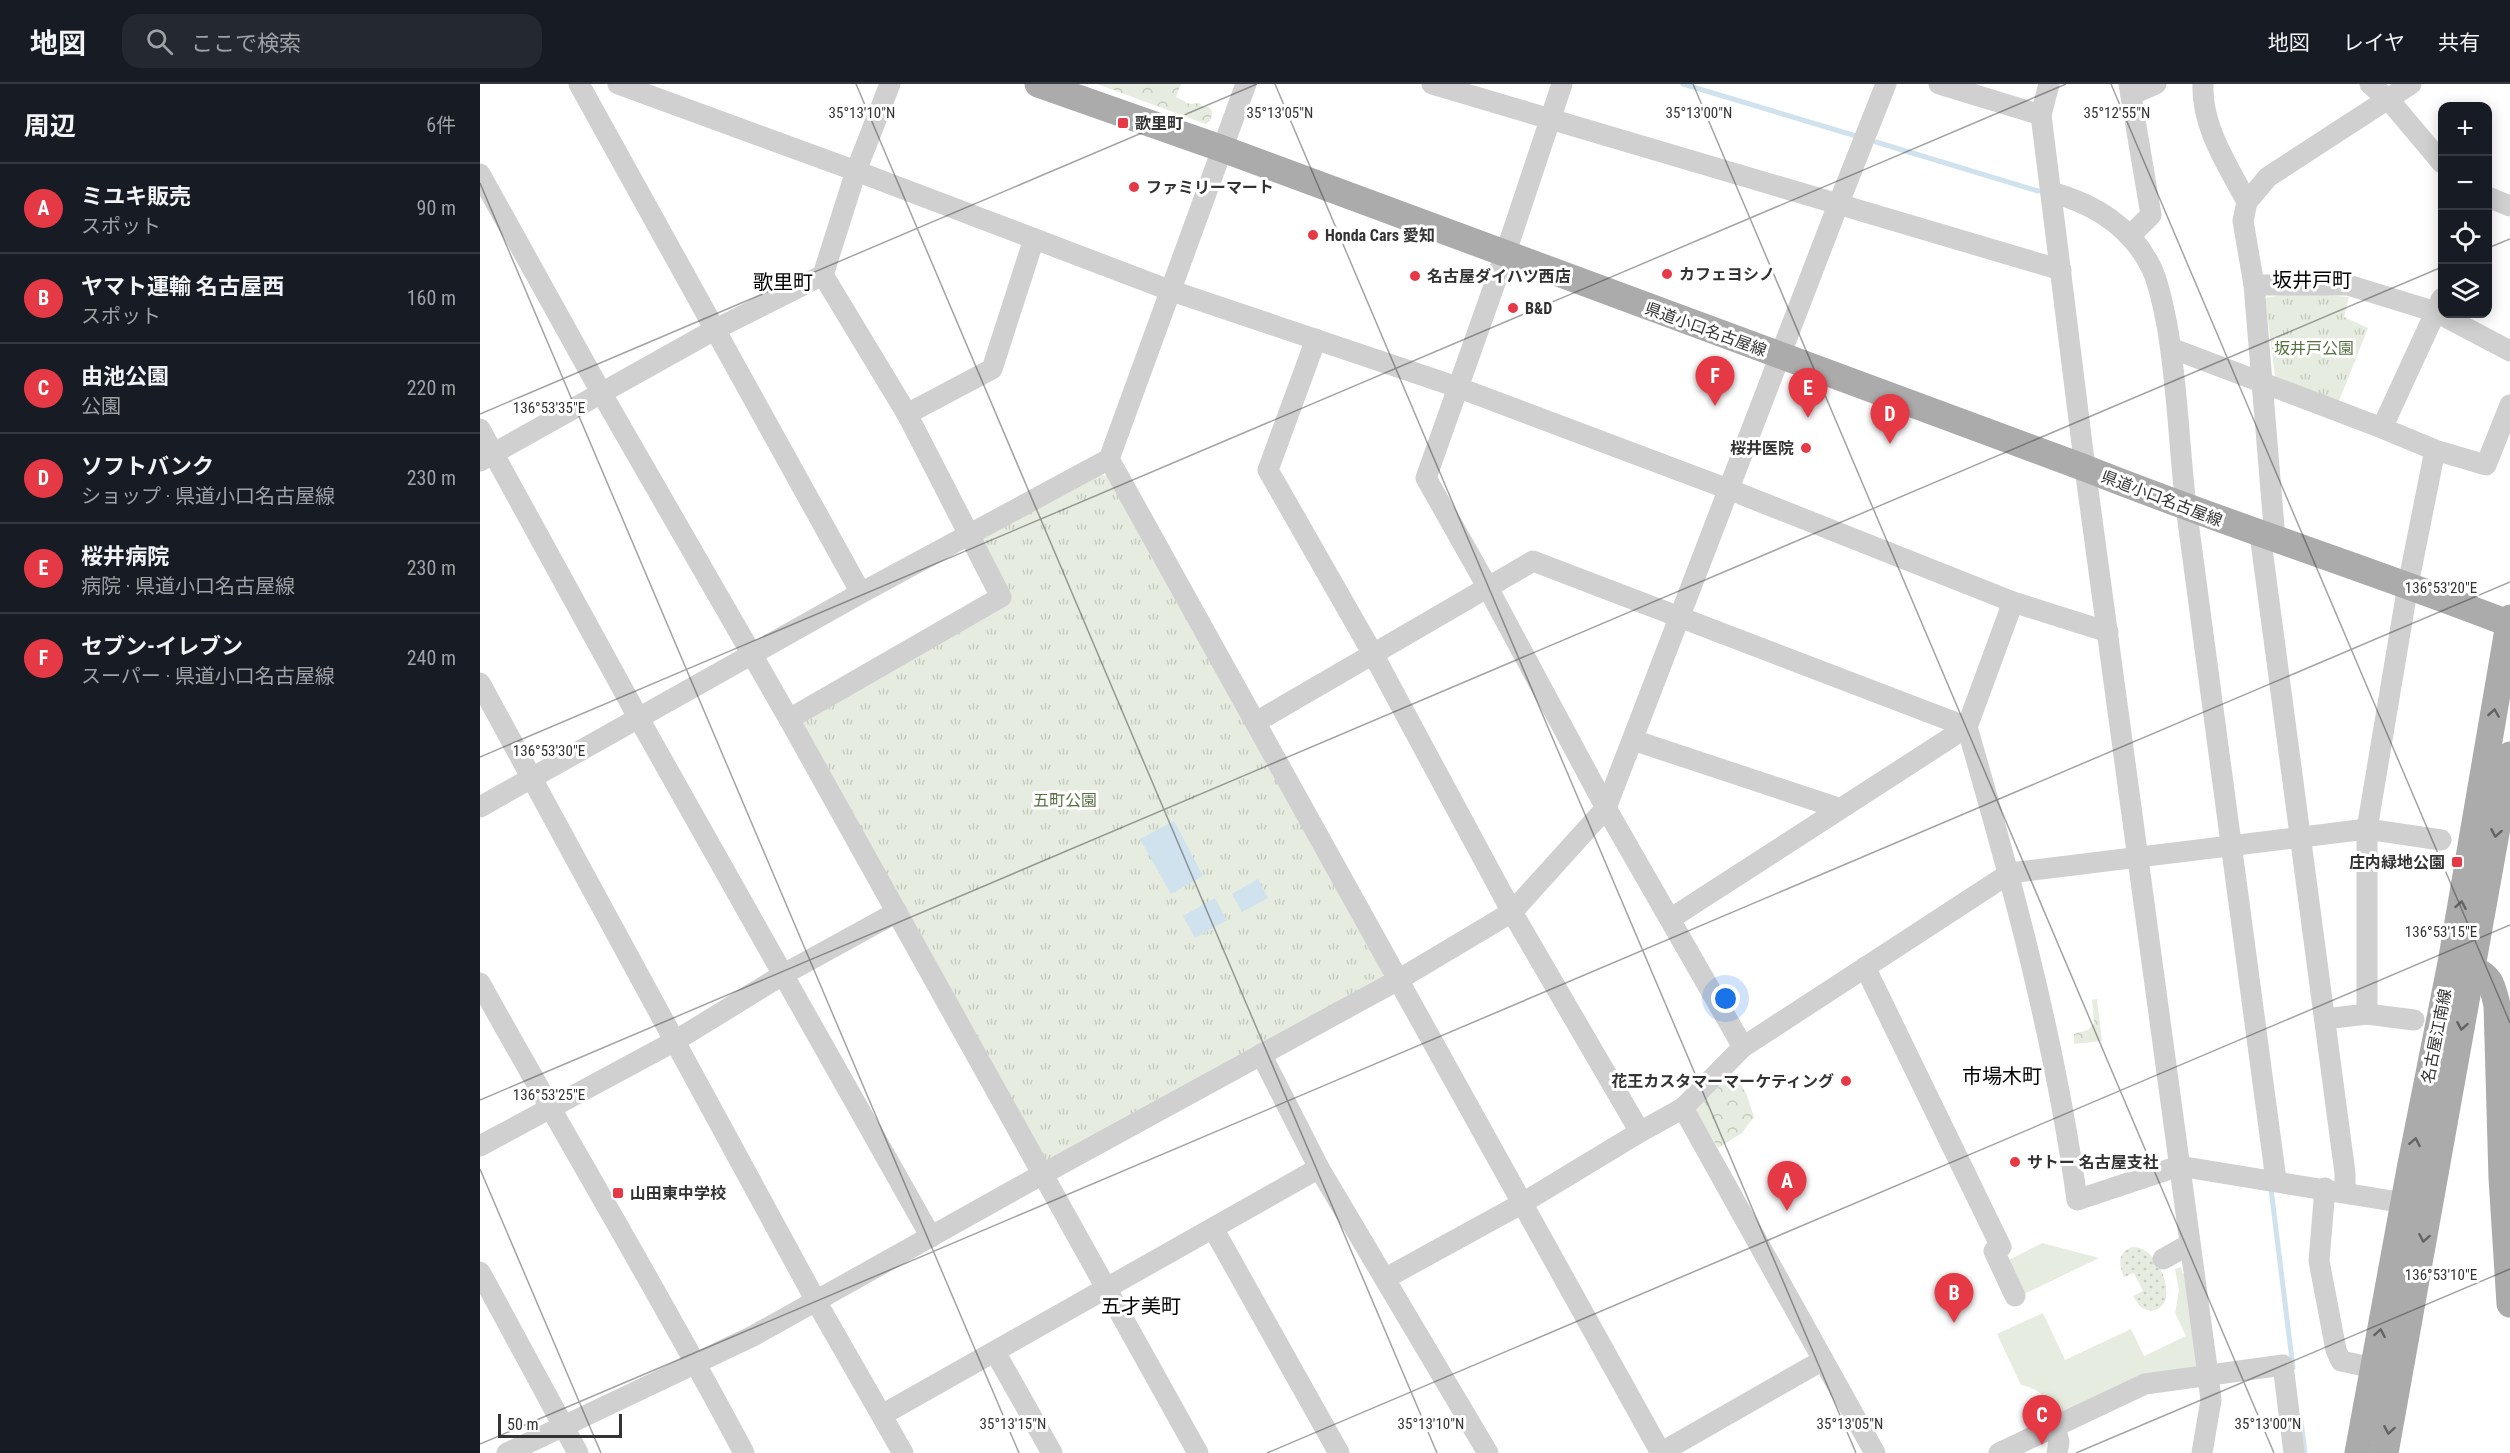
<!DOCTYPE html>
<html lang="ja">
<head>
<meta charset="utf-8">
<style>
	body { margin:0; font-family:"Roboto Condensed","Noto Sans JP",sans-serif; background:#242831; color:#f1f3f6 }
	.controls { position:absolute; right:18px; top:18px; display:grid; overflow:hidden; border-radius:12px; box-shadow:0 3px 15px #0003 }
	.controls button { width:54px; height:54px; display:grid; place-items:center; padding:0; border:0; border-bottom:2px solid #363941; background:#171b24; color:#f1f3f6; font:30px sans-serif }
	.scale { position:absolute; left:18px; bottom:15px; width:124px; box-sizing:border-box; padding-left:6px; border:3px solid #333; border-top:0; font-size:16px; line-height:21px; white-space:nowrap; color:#333; -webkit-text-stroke:4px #fff; paint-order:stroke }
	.you { position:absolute; left:1246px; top:915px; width:21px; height:21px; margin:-15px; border:4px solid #fff; border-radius:50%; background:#1a73e8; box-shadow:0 0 0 9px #1a73e833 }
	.badge { display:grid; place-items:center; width:39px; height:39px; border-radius:50%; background:#e63946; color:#fff; font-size:20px; font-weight:700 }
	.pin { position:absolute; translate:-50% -50px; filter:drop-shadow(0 2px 3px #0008) }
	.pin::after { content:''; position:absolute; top:32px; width:21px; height:18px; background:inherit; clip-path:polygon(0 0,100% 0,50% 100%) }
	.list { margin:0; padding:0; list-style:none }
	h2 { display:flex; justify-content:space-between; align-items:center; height:78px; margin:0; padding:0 24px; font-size:26px }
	h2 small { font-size:20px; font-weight:400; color:#9ea1a6 }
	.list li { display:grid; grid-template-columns:39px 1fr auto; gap:18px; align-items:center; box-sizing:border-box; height:90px; padding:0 24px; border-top:2px solid #363941 }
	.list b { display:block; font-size:22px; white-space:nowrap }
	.list p { margin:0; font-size:20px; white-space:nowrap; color:#9ea1a6 }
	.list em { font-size:20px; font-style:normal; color:#9ea1a6 }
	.icon { flex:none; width:33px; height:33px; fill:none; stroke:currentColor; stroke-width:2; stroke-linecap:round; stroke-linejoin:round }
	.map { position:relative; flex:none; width:2030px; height:1369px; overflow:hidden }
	header { display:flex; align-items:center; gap:36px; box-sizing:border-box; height:84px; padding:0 30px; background:#171b24; border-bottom:2px solid #363941 }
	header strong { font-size:28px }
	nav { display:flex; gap:33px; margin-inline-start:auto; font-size:21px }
	.search { width:420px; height:54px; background:#242831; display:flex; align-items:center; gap:15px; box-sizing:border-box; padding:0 21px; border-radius:18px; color:#9ea1a6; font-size:22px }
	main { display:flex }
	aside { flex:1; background:#171b24 }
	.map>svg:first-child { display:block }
	.grass { fill:#e6ecdf }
	.forest { fill:url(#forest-crowns) }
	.park { fill:url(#park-tufts) }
	.garden { fill:url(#garden-dots) }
	.water { fill:#cfe2ee }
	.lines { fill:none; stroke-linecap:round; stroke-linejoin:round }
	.stream { stroke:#cfe2ee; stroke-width:5 }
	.minor { stroke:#d0d0d0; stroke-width:21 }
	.major { stroke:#ababab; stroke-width:27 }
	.oneway { stroke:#636363 }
	.ticks { fill:none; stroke:#333; stroke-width:1.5; stroke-opacity:0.45 }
	.poi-dot { fill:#e63946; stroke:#fff; stroke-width:2 }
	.labels { text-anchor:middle; stroke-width:6; stroke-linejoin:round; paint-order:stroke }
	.poi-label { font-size:16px; font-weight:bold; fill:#333; stroke:#fff; text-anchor:start }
	.street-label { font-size:16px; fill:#333; stroke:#fff }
	.park-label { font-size:16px; fill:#56703f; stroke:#fff }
	.quarter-label { font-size:20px; fill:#000; stroke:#fff }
	.ticks-label { font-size:15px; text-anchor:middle; fill:#333; stroke:#fff; stroke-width:6; stroke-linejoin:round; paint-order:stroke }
</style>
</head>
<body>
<header>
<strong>地図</strong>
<div class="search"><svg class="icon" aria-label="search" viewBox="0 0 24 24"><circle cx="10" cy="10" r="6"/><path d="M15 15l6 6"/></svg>ここで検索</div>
<nav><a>地図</a><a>レイヤ</a><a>共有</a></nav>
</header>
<main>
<aside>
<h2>周辺<small>6件</small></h2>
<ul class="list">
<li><span class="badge">A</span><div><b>ミユキ販売</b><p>スポット</p></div><em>90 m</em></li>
<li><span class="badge">B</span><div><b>ヤマト運輸 名古屋西</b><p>スポット</p></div><em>160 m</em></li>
<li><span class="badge">C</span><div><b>由池公園</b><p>公園</p></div><em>220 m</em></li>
<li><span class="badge">D</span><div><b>ソフトバンク</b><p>ショップ · 県道小口名古屋線</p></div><em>230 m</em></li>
<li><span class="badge">E</span><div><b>桜井病院</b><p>病院 · 県道小口名古屋線</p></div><em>230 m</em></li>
<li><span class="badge">F</span><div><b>セブン-イレブン</b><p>スーパー · 県道小口名古屋線</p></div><em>240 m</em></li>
</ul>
</aside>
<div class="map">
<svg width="2030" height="1369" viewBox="0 0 2030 1369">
	<defs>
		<pattern id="forest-crowns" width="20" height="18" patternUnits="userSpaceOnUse" patternTransform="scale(1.5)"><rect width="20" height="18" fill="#e6ecdf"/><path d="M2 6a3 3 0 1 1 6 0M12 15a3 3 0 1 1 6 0" fill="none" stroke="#c6cbc0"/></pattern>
		<pattern id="park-tufts" width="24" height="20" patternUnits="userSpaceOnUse" patternTransform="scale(1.5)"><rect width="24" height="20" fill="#e6ecdf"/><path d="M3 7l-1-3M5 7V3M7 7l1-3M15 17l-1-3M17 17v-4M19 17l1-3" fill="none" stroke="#c6cbc0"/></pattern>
		<pattern id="garden-dots" width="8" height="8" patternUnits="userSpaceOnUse" patternTransform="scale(1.5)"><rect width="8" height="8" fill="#e6ecdf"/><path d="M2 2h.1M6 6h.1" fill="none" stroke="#c6cbc0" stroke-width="1.8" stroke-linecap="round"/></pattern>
	</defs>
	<rect width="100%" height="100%" fill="#fff"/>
	<g class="grass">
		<polygon points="1562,1159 1619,1174 1542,1211 1527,1177"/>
		<path d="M 1701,1183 L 1702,1189 L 1706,1191 L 1717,1279 L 1715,1284 L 1576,1333 C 1568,1315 1561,1305 1541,1301 L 1517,1250 L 1563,1229 L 1585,1276 L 1651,1245 L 1664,1272 L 1706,1252 L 1695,1229 L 1699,1206 L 1695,1185 Z"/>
	</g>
	<g class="forest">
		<polygon points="617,0 701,0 696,13 710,20 720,19 721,22 729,23 732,27 731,36 726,40 723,39"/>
		<polygon points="1617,915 1622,957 1594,960 1594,950 1608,946 1614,939 1612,916"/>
		<polygon points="1253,989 1266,1009 1274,1033 1262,1049 1238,1064 1215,1026"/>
	</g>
	<g class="park">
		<polygon points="1816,208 1869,213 1864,233 1888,244 1857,322 1796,299 1785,214"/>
		<polygon points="615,389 634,394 904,883 903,893 562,1079 314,637 526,513 500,454"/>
	</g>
	<path class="garden" d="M 1652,1163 C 1673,1162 1689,1194 1686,1213 C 1685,1224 1671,1231 1661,1223 C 1658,1220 1655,1215 1653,1212 L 1663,1207 L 1654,1189 L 1644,1193 C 1639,1180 1637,1169 1652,1163 Z"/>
	<g class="water">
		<polygon points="694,737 723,792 691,810 660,755"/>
		<polygon points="778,795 788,814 762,828 752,810"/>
		<polygon points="735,814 747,836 715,854 703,832"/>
	</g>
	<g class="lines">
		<g class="stream">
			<polyline points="1203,0 1376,52"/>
			<polyline points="1396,58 1558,107"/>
			<polyline points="1791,1105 1813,1284"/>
			<polyline points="1821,1338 1825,1369"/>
		</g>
		<g class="minor">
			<polyline points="99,0 381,509"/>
			<polyline points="138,0 376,87 689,206 977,303 1248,405 1533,518 1628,548"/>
			<polyline points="952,0 1581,186"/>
			<polyline points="1082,0 1025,171 946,394 1008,504 1126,724 1263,963"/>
			<polyline points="1459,0 1561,31"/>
			<polyline points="1569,0 1561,31 1605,384 1728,1291 1731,1316 1722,1369"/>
			<polyline points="1649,0 1671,131 1651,151"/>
			<path d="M 1723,0 C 1721,42 1748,82 1767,118"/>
			<polyline points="1890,0 1909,16 1962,79"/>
			<polyline points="1651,11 1676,0"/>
			<polyline points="0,90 122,310 309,635 718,1369"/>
			<path d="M 1571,108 C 1615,120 1652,143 1672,185 C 1680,203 1683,222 1687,241 C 1698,303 1699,368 1707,430 C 1735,653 1765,875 1796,1096"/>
			<polyline points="2008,113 2030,122"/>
			<polyline points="1774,201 1868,201 1956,228 2030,267"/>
			<polyline points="836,255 788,386 893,570 1032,828 1160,1048"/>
			<polyline points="1691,264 1902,344 1955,366 2006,381 2030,321"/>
			<polyline points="427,330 512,285 554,155"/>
			<polyline points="1902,344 1962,214"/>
			<polyline points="0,345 158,633 451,1153"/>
			<polyline points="629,375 1181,1369"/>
			<polyline points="0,377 234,246 343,191"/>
			<polyline points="1780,450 1865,1089 1865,1108"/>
			<polyline points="1795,455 1774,201 1763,137 1767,118 1788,93 1931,0"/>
			<polyline points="0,599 336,1217 423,1369"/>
			<polyline points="309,635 521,513 427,330 343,191 376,87 410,0"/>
			<path d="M 776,638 L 1053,477 L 1487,643 C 1532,798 1575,955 1597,1116 L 1699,1082 L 1937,1121"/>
			<polyline points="1153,656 1358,724"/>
			<polyline points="0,723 381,509 629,375 766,0"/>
			<polyline points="1190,835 1487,643 1533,518"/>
			<polyline points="1385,883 1521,1163"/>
			<path d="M 0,899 C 87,1056 180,1210 264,1369"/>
			<polyline points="1887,930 1887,745 1928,501 1955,366"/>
			<polyline points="1845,935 1887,930 1934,936"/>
			<polyline points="781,970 839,1084 1008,1369"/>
			<polyline points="1203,1024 1395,1369"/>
			<polyline points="0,1062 195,957 304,890 417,828"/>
			<polyline points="1845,1104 1839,1177 1856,1266 1861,1277 1894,1284"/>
			<polyline points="734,1146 859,1369"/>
			<polyline points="1514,1167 1535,1212"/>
			<polyline points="1683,1175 1710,1160"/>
			<polyline points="0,1188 98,1369"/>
			<polyline points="906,1194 1041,1120 1160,1048 1203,1024 1263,963 1530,789 1887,745 1961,756"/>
			<polyline points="515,1268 572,1369"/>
			<polyline points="402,1331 839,1084"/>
			<polyline points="1575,1342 1579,1358 1577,1369"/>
			<polyline points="27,1369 273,1252 561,1091 918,896 1032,828 1126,724 1358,121 1406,0"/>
			<polyline points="1180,1369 1343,1276"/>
			<polyline points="1519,1369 1665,1300 1803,1281 1814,1369"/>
		</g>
		<g class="major">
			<path d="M 558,0 L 743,65 L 1605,384 C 1745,440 1889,485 2030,540"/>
			<path d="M 1991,884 C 2011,892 2012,901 2017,921 L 2022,1094 L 2030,1220"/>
			<polyline points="1878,1369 1931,1080 1971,879 2030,534"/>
			<polyline points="1905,1369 2030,671"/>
		</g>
	</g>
	<defs><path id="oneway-chevron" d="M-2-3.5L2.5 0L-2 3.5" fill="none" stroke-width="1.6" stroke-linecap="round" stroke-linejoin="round" transform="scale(1.5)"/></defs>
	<g class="oneway">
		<use href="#oneway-chevron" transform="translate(2014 629) rotate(-81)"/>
		<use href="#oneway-chevron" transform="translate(2016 749) rotate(100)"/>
		<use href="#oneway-chevron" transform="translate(1981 821) rotate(-80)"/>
		<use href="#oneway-chevron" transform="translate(1982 942) rotate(100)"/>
		<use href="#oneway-chevron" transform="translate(1935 1058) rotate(-79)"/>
		<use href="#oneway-chevron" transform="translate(1944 1154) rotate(100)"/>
		<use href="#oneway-chevron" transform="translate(1900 1249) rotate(-80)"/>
		<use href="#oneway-chevron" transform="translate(1909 1346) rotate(100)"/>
	</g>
	<path class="ticks" d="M 376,0 L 957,1369M 795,0 L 1376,1369M 1213,0 L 1794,1369M 1631,0 L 2030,939M 0,99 L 539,1369M 2008,164 L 2030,155M 0,330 L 777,0M 0,673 L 1586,0M 0,1016 L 1962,183M 0,1085 L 121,1369M 0,1360 L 2030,498M 787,1369 L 2030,841M 1596,1369 L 2030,1185"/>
	<g class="poi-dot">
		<rect x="637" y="33" width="12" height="12" rx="3"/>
		<circle cx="654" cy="103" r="6"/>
		<circle cx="833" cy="151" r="6"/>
		<circle cx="1187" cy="190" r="6"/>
		<circle cx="935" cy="192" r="6"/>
		<circle cx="1033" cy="224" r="6"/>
		<circle cx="1326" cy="364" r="6"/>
		<rect x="1971" y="772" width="12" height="12" rx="3"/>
		<circle cx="1366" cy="997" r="6"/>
		<circle cx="1535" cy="1078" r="6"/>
		<rect x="132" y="1103" width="12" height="12" rx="3"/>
	</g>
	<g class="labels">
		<g class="poi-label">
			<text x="655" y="45">歌里町</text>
			<text x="666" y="109">ファミリーマート</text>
			<text x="845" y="157">Honda Cars 愛知</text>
			<text x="1199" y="196">カフェヨシノ</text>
			<text x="947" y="198">名古屋ダイハツ西店</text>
			<text x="1045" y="230">B&amp;D</text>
			<text x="1314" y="370" text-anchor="end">桜井医院</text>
			<text x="1965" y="784" text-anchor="end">庄内緑地公園</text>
			<text x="1354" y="1003" text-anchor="end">花王カスタマーマーケティング</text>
			<text x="1547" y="1084">サトー 名古屋支社</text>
			<text x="150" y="1115">山田東中学校</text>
		</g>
		<g class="street-label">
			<text transform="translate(1226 245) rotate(20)" y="6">県道小口名古屋線</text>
			<text transform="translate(1682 414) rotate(21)" y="6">県道小口名古屋線</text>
			<text transform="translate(1956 952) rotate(-79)" y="6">名古屋江南線</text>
		</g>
		<g class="park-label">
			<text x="1834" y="270">坂井戸公園</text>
			<text x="585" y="722">五町公園</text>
		</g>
		<g class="quarter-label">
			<text x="1832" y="203">坂井戸町</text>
			<text x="303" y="205">歌里町</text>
			<text x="1522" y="999">市場木町</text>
			<text x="661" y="1229">五才美町</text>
		</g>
	</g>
	<g class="ticks-label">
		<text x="382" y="34">35°13'10"N</text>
		<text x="800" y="34">35°13'05"N</text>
		<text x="1219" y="34">35°13'00"N</text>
		<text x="1637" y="34">35°12'55"N</text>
		<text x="69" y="329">136°53'35"E</text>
		<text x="1961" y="509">136°53'20"E</text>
		<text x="69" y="672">136°53'30"E</text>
		<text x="1961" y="853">136°53'15"E</text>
		<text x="69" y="1016">136°53'25"E</text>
		<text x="1961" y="1196">136°53'10"E</text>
		<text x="533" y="1345">35°13'15"N</text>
		<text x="951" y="1345">35°13'10"N</text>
		<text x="1370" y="1345">35°13'05"N</text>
		<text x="1788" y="1345">35°13'00"N</text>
	</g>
</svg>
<div class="controls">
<button>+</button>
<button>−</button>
<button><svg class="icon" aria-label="locate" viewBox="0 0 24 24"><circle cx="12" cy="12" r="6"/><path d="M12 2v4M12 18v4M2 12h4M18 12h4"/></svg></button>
<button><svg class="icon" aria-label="layers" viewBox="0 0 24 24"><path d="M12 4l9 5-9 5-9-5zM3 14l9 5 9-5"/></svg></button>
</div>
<div class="scale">50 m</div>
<div class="you"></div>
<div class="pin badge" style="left:1307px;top:1127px">A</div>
<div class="pin badge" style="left:1474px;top:1239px">B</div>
<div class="pin badge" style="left:1562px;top:1361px">C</div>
<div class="pin badge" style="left:1410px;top:360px">D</div>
<div class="pin badge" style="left:1328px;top:334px">E</div>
<div class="pin badge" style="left:1235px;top:322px">F</div>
</div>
</main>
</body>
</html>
